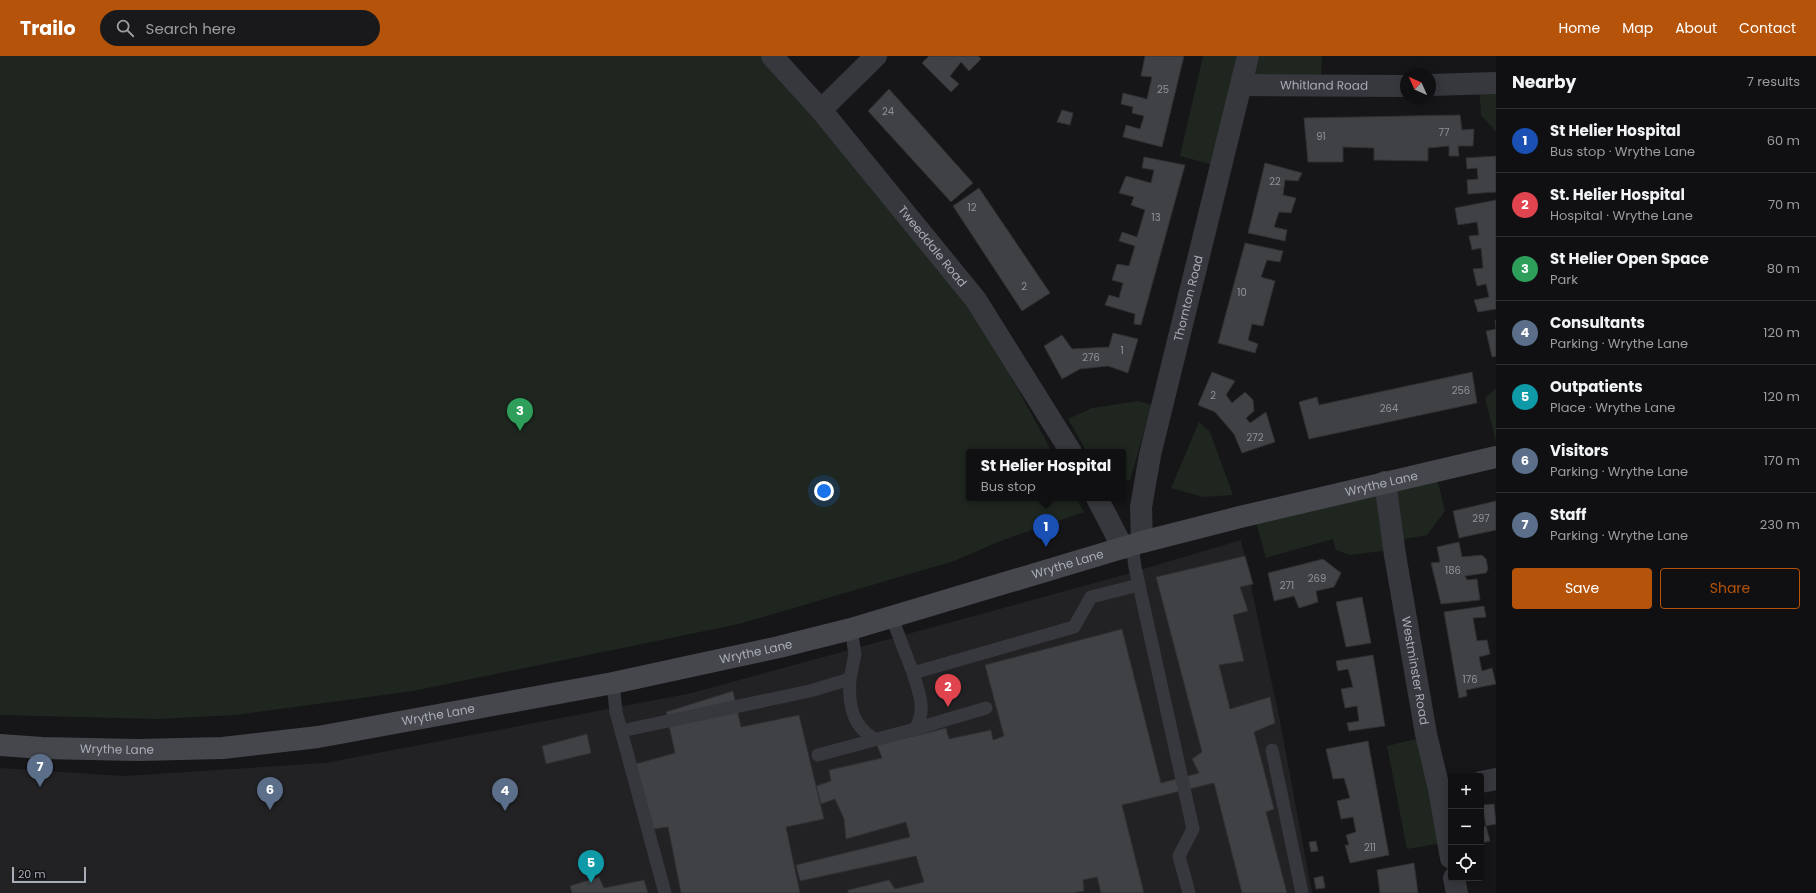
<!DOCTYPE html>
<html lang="en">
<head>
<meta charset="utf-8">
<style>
	body { margin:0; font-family:Poppins,sans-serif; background:#19191b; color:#f1f3f6 }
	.controls { position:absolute; right:12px; bottom:12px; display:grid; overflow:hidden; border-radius:4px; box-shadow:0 2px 10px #0003 }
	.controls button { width:36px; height:36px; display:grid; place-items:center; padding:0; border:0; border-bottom:1px solid #303032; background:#101012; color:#f1f3f6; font:20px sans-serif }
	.compass { position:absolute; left:1400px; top:12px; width:36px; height:36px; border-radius:50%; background:#101012; box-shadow:0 2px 10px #0003; rotate:315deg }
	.scale { position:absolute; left:12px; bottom:10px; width:74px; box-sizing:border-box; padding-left:4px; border:2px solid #a8adb8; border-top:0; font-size:11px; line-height:14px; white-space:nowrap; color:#a8adb8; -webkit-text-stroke:3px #111113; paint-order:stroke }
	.you { position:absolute; left:824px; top:435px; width:14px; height:14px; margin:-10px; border:3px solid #fff; border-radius:50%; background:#1a73e8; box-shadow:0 0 0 6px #1a73e833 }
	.badge { display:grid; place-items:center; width:26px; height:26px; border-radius:50%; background:#b45309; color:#fff; font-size:13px; font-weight:700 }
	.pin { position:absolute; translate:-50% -33px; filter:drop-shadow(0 1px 2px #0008) }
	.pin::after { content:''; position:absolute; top:21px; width:14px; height:12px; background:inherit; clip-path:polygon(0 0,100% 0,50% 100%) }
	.popup { position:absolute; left:966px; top:393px; width:160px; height:52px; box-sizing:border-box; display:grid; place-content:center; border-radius:4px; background:#101012; filter:drop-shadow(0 1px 3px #0005); font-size:13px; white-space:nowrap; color:#9c9d9f }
	.popup b { font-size:15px; color:#f1f3f6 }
	.popup::after { content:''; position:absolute; left:50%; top:100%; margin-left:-8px; border:8px solid transparent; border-top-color:#101012 }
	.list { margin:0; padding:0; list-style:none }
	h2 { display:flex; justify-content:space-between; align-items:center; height:52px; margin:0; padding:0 16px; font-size:17px }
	h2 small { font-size:13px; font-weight:400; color:#9c9d9f }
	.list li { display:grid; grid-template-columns:26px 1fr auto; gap:12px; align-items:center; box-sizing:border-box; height:64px; padding:0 16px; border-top:1px solid #303032 }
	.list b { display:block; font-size:15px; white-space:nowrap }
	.list p { margin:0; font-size:13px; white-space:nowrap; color:#9c9d9f }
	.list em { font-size:13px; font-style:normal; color:#9c9d9f }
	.actions { display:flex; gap:8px; padding:12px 16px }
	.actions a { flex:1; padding:9px 0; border:1px solid #b45309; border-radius:4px; text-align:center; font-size:14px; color:#b45309 }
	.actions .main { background:#b45309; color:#fff }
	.icon { flex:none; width:22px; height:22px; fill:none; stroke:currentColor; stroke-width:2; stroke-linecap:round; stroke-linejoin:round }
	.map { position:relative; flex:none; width:1496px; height:837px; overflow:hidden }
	header { display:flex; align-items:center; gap:24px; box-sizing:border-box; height:56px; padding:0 20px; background:#b45309; color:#fff }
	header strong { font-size:19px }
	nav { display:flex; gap:22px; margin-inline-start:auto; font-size:14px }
	.search { width:280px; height:36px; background:#19191b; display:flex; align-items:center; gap:10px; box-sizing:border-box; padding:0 14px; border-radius:22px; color:#9c9d9f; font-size:15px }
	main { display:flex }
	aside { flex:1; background:#101012 }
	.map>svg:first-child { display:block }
	.built { fill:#222225 }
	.green { fill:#1e261f }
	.building { fill:#404145; stroke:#303034 }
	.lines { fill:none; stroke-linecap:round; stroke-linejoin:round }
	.service { stroke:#37383d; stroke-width:13 }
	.minor { stroke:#37383d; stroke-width:22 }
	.secondary { stroke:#45474d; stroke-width:22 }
	.labels { text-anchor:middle; stroke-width:3.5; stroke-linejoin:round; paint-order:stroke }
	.number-label { font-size:10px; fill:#8e929b }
	.street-label { font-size:12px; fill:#a8adb8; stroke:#111113 }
</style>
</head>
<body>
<header>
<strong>Trailo</strong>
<div class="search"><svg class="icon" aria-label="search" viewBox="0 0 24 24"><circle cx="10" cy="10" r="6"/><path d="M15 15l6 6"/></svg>Search here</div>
<nav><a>Home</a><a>Map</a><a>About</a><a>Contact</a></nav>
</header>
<main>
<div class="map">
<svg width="1496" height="837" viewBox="0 0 1496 837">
	<rect width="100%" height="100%" fill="#161618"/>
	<polygon class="built" points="1241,484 1280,665 1312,837 0,837 0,712 124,720 325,707 692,637 1120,520"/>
	<g class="green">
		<path d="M 0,0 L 761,0 C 829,76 900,149 958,234 C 993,285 1022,341 1052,396 L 969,396 L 969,442 L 1076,442 L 1084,456 L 1003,484 L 954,505 L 739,568 L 413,635 L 236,659 L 158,663 L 0,659 Z"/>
		<polygon points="1203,0 1248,0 1221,111 1180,100"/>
		<polygon points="1253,0 1322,0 1321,25 1247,23"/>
		<polygon points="1496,27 1496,76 1481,59 1479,28"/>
		<polygon points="1496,333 1496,386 1485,342"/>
		<polygon points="1138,345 1152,349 1130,424 1123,424 1123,396 1087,396 1068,363 1092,352"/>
		<polygon points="1199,366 1210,376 1233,439 1203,441 1171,432"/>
		<polygon points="1436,418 1445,455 1427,479 1388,486 1390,494 1350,499 1336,494 1333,483 1266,502 1255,463"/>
		<polygon points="1424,681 1443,787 1407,793 1387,690"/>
	</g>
	<g class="building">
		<polygon points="929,0 978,0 981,3 969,15 961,6 950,20 959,28 951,36 922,7"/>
		<polygon points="1145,0 1184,0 1162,91 1123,81 1126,69 1140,73 1144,60 1132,57 1133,51 1121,48 1123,37 1147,43 1152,21 1141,20"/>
		<polygon points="889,33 973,127 951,146 868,55"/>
		<polygon points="1062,54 1073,57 1070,69 1057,66"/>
		<polygon points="1460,59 1462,74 1474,73 1473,90 1458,90 1459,100 1449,100 1449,90 1428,92 1428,105 1374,104 1374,92 1343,91 1343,106 1308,106 1304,62"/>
		<polygon points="1496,100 1496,136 1468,138 1467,124 1478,123 1477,112 1467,113 1466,102"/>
		<polygon points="1144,101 1185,109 1141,269 1134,268 1135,258 1105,249 1109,239 1119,242 1123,227 1112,224 1117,208 1129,210 1135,190 1119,185 1122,176 1137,181 1145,154 1131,149 1134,141 1119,137 1126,120 1151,127 1154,114 1142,112"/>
		<polygon points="1265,107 1302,117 1298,125 1285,124 1283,139 1296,142 1291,157 1279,156 1274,171 1287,174 1285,185 1248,177"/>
		<polygon points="979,132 1050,237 1022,255 953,150"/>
		<polygon points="1496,144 1496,253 1478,256 1474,244 1489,241 1486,228 1477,230 1473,213 1483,212 1481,192 1472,194 1469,180 1479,179 1477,166 1458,169 1455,152"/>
		<polygon points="1245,187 1283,195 1280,206 1267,204 1261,221 1275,225 1263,270 1252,268 1248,284 1258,288 1255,297 1218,287"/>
		<polygon points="1495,264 1496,264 1496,300 1492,301 1486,275 1496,273"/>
		<polygon points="1113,277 1138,283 1128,317 1108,310 1080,313 1062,323 1044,290 1062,279 1072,293 1109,291"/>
		<polygon points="1212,316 1235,325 1226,339 1232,347 1245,336 1253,344 1254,355 1246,362 1250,367 1266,356 1275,386 1242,397 1234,378 1215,356 1198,349"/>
		<polygon points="1472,316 1477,347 1309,383 1299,346 1317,341 1319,349"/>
		<polygon points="1496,445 1496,474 1459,482 1453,455"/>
		<polygon points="1459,486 1462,501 1482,499 1486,503 1488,513 1486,517 1465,520 1467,524 1477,523 1480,544 1441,548 1431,507 1440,506 1437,491"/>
		<polygon points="1245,500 1253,528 1240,531 1248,555 1233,559 1244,605 1219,609 1230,653 1270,641 1275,667 1254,676 1274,753 1266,756 1287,837 1242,837 1214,727 1122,749 1144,837 1101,837 1097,821 1083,824 1084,835 1073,837 848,837 848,834 889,824 895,833 924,826 916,800 800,825 796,809 910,781 906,766 846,783 844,763 835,743 821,748 816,730 831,725 829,714 882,702 877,689 946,672 949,683 991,674 993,684 1004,680 985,609 1122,573 1161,727 1199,717 1192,703 1202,696 1156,521"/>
		<polygon points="1323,503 1341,517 1334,531 1316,535 1318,546 1299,552 1294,540 1274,545 1268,517"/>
		<polygon points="1362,541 1371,587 1346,591 1336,546"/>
		<polygon points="1484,550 1486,561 1473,562 1477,585 1487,584 1490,598 1479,601 1482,615 1492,612 1496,628 1466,634 1467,640 1459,642 1444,556"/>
		<polygon points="1373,599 1385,670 1349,675 1347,667 1359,665 1357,650 1345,652 1341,633 1353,631 1348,613 1338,615 1336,605"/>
		<polygon points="733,635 741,671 799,659 824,763 786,771 800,837 681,837 668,771 654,773 635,708 675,697 666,656"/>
		<polygon points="587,678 591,697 546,708 542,690"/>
		<polygon points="1368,685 1389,799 1350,807 1345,789 1349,789 1346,779 1356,776 1353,761 1341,763 1337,745 1350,742 1344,722 1333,723 1326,693"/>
		<polygon points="1494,748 1496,768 1486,770 1482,749"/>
		<polygon points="1486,770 1490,785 1481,787 1481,771"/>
		<polygon points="1316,785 1318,795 1311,796 1309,786"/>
		<polygon points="1414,807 1418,837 1380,837 1377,814"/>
		<polygon points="1323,820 1325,832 1316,833 1314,822"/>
		<polygon points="599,821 604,832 644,824 648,837 572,837 570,830"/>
	</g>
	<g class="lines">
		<g class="service">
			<polyline points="1132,489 1135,511 1193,773 1179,800 1189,837"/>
			<polyline points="892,562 913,617 1074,571 1091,541 1139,529"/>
			<path d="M 850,623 C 848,648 852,671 875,683"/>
			<polyline points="613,627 616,656 665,837"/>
			<polyline points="915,673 986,652"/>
			<polyline points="621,675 810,635 850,623 855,598 851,573"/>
			<polyline points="1272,694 1302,837"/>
			<path d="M 818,699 L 915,673 C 927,654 919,637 913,617"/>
		</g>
		<g class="minor">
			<path id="s1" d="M 772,0 L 821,54 L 976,244 L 1071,396"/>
			<path id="s2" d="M 1242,29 L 1406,30"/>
			<polyline points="1430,29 1496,27"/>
			<polyline points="821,54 876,0"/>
			<path id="s3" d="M 1385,426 L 1395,499 L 1426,678 L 1439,733 L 1451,802"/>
			<polyline points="1097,442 1123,492"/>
			<path id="s4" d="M 1142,486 L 1141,451 L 1150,399 L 1248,0"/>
			<polyline points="1481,726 1496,723"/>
			<polyline points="1454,822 1457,837"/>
		</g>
		<path class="secondary" id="s5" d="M 0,689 L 42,692 L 138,694 L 223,692 L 318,681 L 613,627 L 779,591 L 851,573 L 1142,486 L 1240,461 L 1496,401"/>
	</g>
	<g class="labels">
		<g class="number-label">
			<text x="1163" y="37">25</text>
			<text x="888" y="59">24</text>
			<text x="1444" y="80">77</text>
			<text x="1321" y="84">91</text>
			<text x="1275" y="129">22</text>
			<text x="972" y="155">12</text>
			<text x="1156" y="165">13</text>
			<text x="1024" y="234">2</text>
			<text x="1242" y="240">10</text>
			<text x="1122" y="298">1</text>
			<text x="1091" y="305">276</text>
			<text x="1461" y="338">256</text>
			<text x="1213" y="343">2</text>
			<text x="1389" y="356">264</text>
			<text x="1255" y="385">272</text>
			<text x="1481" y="466">297</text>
			<text x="1453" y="518">186</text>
			<text x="1317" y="526">269</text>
			<text x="1287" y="533">271</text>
			<text x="1470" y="627">176</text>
			<text x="1370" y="795">211</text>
		</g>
		<g class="street-label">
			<text dy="4" stroke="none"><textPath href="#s2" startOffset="82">Whitland Road</textPath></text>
			<text dy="4" stroke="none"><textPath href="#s1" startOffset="249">Tweeddale Road</textPath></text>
			<text dy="4" stroke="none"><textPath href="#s4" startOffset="249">Thornton Road</textPath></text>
			<text dy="4" stroke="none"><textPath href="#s5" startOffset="1413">Wrythe Lane</textPath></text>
			<text dy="4" stroke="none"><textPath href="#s5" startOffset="1089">Wrythe Lane</textPath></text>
			<text dy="4" stroke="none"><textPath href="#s5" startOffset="765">Wrythe Lane</textPath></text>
			<text dy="4" stroke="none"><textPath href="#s3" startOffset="191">Westminster Road</textPath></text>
			<text dy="4" stroke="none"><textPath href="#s5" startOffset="441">Wrythe Lane</textPath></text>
			<text dy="4" stroke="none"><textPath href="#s5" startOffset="117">Wrythe Lane</textPath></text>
		</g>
	</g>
</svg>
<div class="controls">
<button>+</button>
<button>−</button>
<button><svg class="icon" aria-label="locate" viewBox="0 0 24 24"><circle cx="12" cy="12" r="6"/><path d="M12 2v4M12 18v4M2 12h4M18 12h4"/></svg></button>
</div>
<svg class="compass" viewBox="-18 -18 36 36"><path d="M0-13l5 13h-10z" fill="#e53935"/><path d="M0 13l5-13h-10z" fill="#9c9d9f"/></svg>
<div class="scale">20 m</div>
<div class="you"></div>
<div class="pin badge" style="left:1046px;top:491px;background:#1a4fb4">1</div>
<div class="popup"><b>St Helier Hospital</b>Bus stop</div>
<div class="pin badge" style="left:948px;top:651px;background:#e0444e">2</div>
<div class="pin badge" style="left:520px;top:375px;background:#2e9e5b">3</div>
<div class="pin badge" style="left:505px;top:755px;background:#5c6f8a">4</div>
<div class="pin badge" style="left:591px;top:827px;background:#0f9aa8">5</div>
<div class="pin badge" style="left:270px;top:754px;background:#5c6f8a">6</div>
<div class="pin badge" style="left:40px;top:731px;background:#5c6f8a">7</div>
</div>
<aside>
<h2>Nearby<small>7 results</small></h2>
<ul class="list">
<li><span class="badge" style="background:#1a4fb4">1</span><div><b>St Helier Hospital</b><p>Bus stop · Wrythe Lane</p></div><em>60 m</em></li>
<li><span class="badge" style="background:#e0444e">2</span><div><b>St. Helier Hospital</b><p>Hospital · Wrythe Lane</p></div><em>70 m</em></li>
<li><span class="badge" style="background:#2e9e5b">3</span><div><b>St Helier Open Space</b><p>Park</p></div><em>80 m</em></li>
<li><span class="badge" style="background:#5c6f8a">4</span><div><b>Consultants</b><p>Parking · Wrythe Lane</p></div><em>120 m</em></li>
<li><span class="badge" style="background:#0f9aa8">5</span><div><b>Outpatients</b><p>Place · Wrythe Lane</p></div><em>120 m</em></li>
<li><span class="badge" style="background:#5c6f8a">6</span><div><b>Visitors</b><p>Parking · Wrythe Lane</p></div><em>170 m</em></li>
<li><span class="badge" style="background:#5c6f8a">7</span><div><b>Staff</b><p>Parking · Wrythe Lane</p></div><em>230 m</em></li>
</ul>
<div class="actions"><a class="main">Save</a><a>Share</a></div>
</aside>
</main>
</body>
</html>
